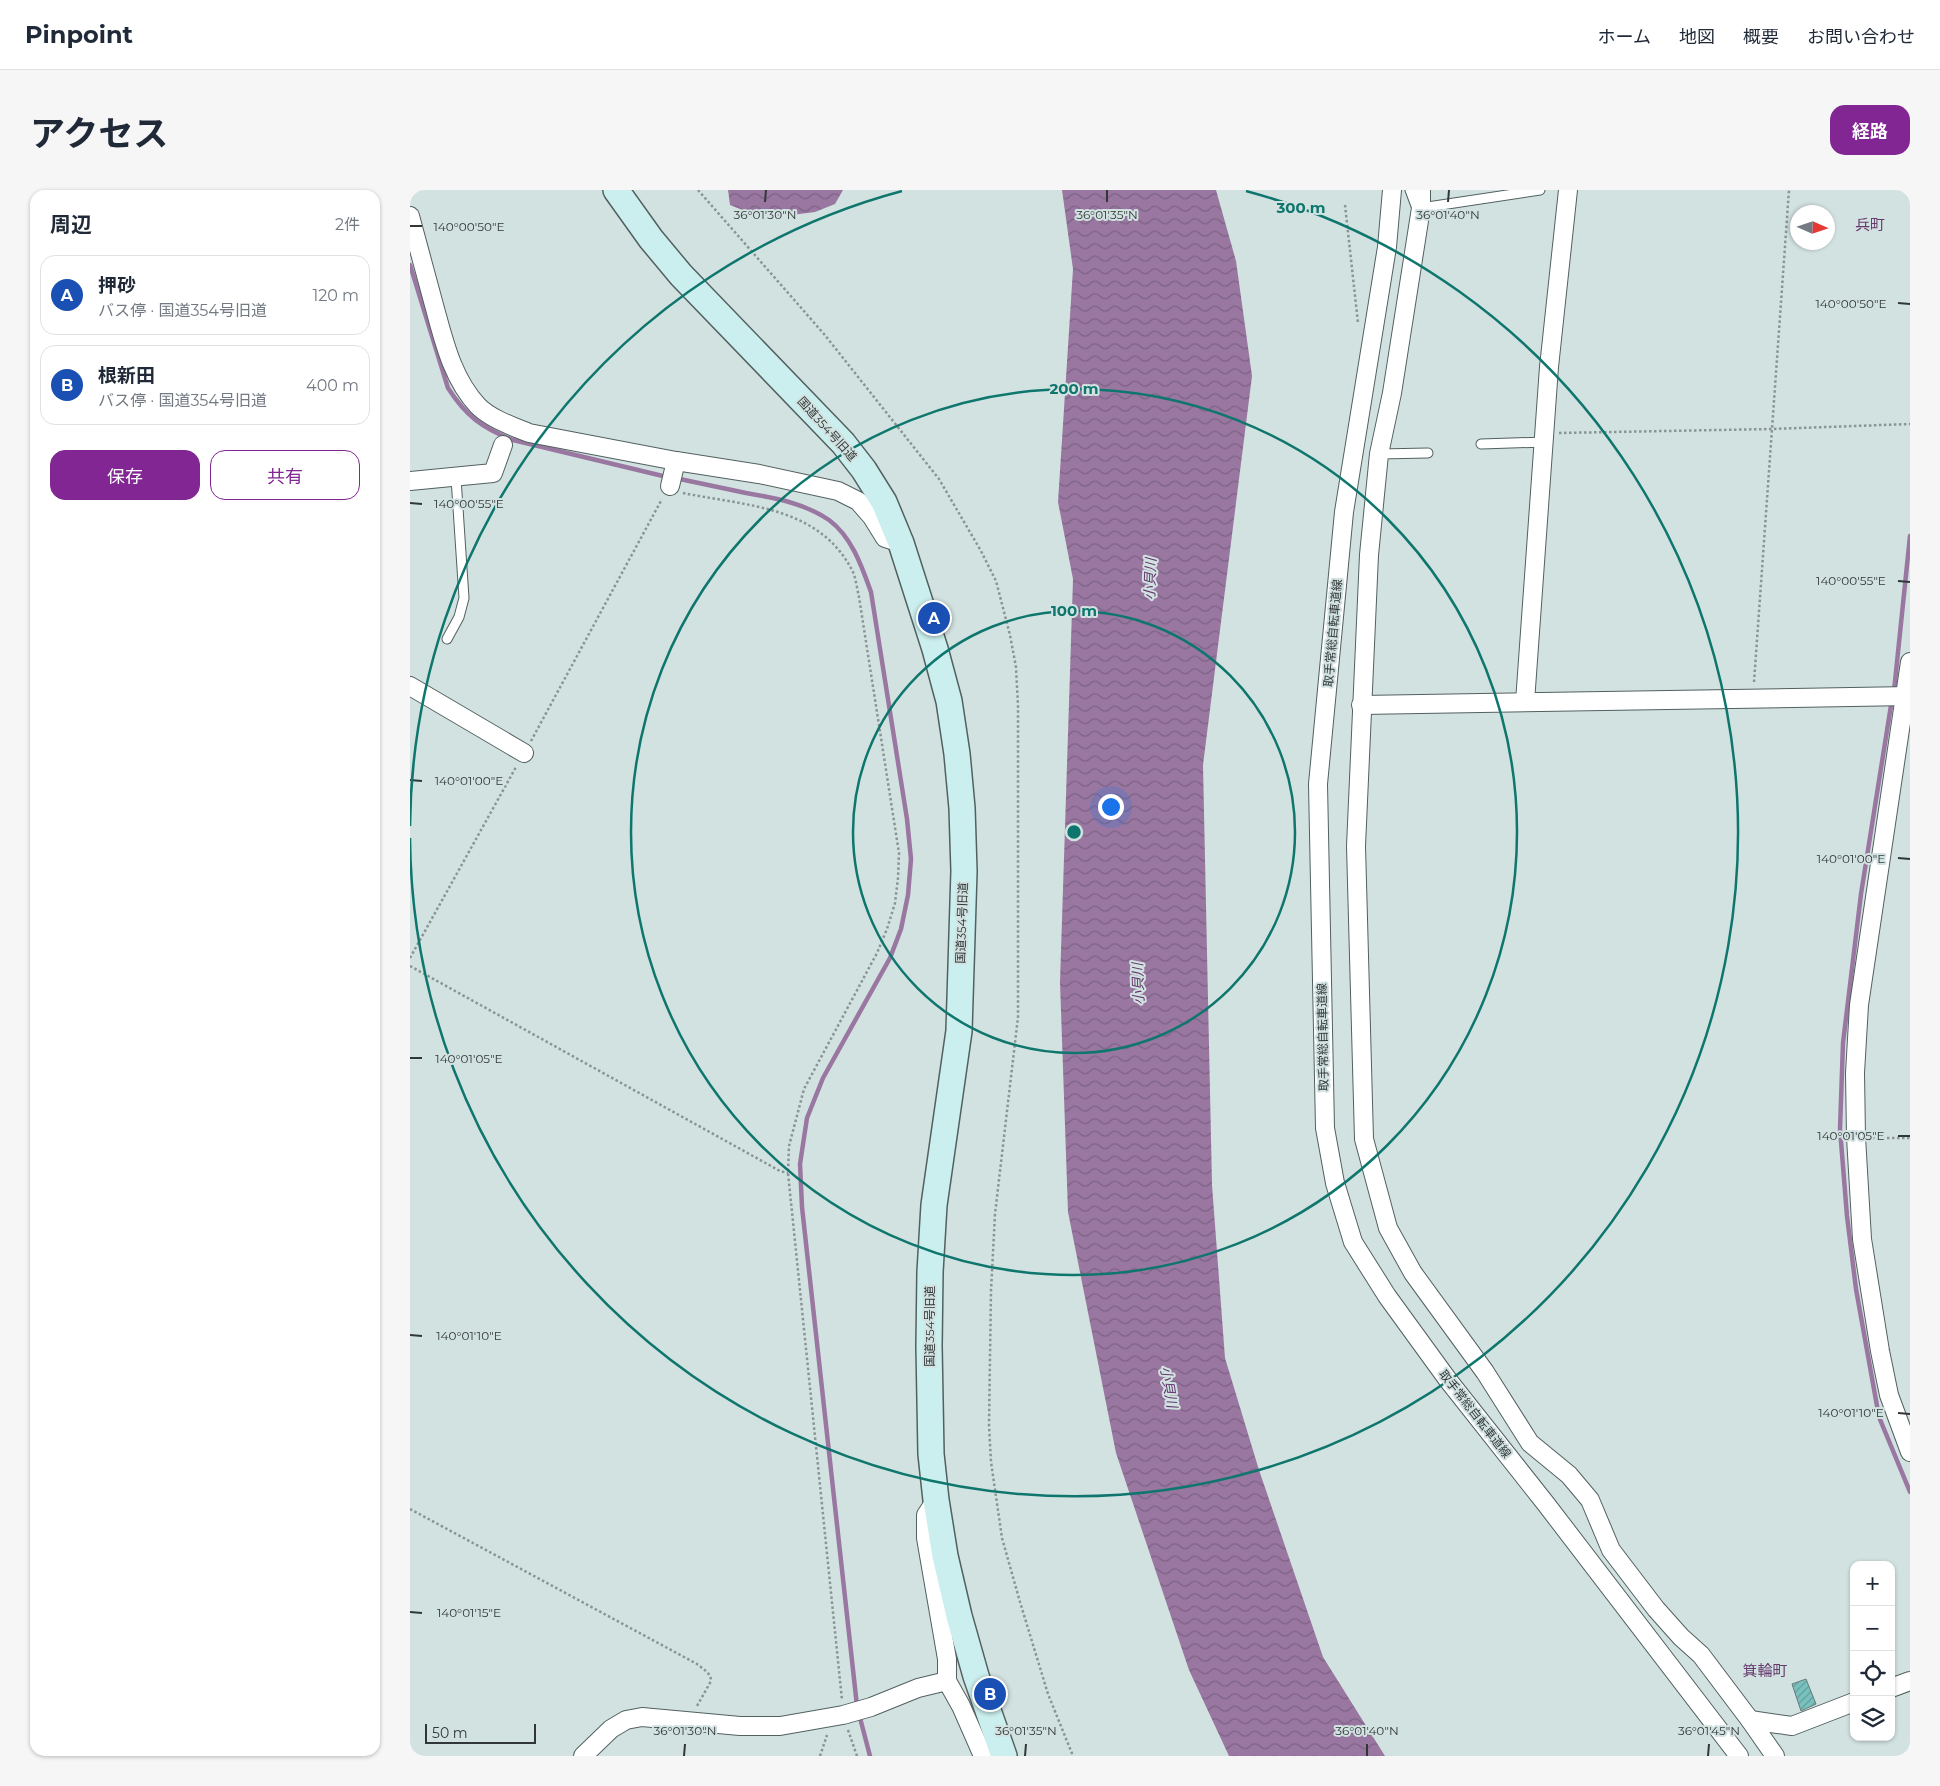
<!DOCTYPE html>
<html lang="ja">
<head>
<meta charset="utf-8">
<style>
	body { margin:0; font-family:Montserrat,"Noto Sans JP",sans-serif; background:#f6f6f7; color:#1f2937 }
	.controls { position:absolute; right:15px; bottom:15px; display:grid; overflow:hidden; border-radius:10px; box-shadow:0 1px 4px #0004 }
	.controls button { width:45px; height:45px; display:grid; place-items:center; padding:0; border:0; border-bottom:1px solid #e0e1e3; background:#fff; color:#1f2937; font:25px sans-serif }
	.compass { position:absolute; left:1380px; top:15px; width:45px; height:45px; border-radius:50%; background:#fff; box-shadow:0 1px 4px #0004; rotate:93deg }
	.scale { position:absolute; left:15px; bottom:12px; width:111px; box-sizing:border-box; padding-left:5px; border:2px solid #313737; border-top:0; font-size:14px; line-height:18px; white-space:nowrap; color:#313737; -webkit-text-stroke:4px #d2e2e1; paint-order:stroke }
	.you { position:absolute; left:700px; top:616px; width:18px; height:18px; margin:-12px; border:4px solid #fff; border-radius:50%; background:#1a73e8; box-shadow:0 0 0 8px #1a73e833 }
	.badge { display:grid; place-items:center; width:32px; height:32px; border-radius:50%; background:#812693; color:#fff; font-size:16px; font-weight:700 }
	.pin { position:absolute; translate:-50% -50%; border:2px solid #fff; box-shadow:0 1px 5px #0006 }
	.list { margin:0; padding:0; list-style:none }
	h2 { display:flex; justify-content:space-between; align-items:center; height:65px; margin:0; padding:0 20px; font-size:21px }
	h2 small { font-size:16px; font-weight:400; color:#747a83 }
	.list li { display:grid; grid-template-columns:32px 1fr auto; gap:15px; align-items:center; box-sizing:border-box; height:80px; margin:0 10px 10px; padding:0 10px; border:1px solid #e0e1e3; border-radius:15px }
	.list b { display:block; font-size:19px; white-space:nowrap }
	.list p { margin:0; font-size:16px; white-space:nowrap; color:#747a83 }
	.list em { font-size:16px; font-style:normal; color:#747a83 }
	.actions { display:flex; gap:10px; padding:15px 20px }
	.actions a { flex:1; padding:11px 0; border:1px solid #812693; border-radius:15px; text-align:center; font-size:18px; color:#812693 }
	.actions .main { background:#812693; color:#fff }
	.icon { flex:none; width:28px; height:28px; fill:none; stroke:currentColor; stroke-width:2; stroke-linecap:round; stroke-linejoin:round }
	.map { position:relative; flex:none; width:1500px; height:1566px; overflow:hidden; border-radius:15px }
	header { display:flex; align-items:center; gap:30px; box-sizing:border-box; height:70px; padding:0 25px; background:#fff; border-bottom:1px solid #e0e1e3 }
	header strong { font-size:24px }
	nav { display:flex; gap:28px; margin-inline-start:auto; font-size:18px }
	.intro { display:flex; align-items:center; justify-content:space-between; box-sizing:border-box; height:120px; padding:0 30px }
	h1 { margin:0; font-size:35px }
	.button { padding:12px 22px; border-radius:15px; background:#812693; color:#fff; font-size:18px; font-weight:700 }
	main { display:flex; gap:30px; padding:0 30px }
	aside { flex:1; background:#fff; border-radius:15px; box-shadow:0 1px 4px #0004 }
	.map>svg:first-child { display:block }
	.water { fill:url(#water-waves) }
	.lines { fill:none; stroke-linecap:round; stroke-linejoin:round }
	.stream { stroke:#9977a1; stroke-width:4.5 }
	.building { fill:url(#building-hatch); stroke:#6b7a79 }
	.lane-casing { stroke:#526060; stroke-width:11 }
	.street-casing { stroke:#526060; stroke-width:20 }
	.secondary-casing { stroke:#526060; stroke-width:28 }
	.path { stroke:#899494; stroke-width:2.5; stroke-dasharray:2.5 2.5; stroke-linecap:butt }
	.lane { stroke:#fff; stroke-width:9 }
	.street { stroke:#fff; stroke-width:18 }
	.secondary { stroke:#cbefee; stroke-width:25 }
	.ticks { fill:none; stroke:#313737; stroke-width:2 }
	.ring { fill:none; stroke:#0f766e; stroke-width:2.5 }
	.labels { text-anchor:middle; stroke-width:4; stroke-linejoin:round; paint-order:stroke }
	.street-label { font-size:12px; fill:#313737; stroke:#d2e2e1 }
	.water-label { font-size:14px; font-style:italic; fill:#64376e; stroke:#d2e2e1 }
	.quarter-label { font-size:15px; fill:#663a6f; stroke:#d2e2e1 }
	.ticks-label { font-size:12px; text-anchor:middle; fill:#313737; stroke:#d2e2e1; stroke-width:4; stroke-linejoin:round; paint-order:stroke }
	.centre { fill:#0f766e; stroke:#d2e2e1; stroke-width:2.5 }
	.ring-label { font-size:15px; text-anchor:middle; font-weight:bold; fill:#0f766e; stroke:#d2e2e1; stroke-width:4; stroke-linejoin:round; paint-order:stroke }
</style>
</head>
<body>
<header>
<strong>Pinpoint</strong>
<nav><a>ホーム</a><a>地図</a><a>概要</a><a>お問い合わせ</a></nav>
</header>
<div class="intro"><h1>アクセス</h1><a class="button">経路</a></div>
<main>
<aside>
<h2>周辺<small>2件</small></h2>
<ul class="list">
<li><span class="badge" style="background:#1a4fb4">A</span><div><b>押砂</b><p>バス停 · 国道354号旧道</p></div><em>120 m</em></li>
<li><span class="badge" style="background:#1a4fb4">B</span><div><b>根新田</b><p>バス停 · 国道354号旧道</p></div><em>400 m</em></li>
</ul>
<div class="actions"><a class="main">保存</a><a>共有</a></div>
</aside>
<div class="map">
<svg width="1500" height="1566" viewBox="0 0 1500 1566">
	<defs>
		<pattern id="water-waves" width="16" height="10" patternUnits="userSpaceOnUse" patternTransform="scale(1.25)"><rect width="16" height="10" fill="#9977a1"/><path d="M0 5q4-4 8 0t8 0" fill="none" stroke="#7d6284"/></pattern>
		<pattern id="building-hatch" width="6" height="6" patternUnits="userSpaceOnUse" patternTransform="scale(1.25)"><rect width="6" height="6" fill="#78c1be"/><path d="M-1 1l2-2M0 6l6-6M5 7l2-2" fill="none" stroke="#639e9b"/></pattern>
	</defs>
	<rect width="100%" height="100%" fill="#d2e2e1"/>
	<g class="water">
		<polygon points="318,0 433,0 425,14 405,22 366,27 340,23 320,15"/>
		<polygon points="652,0 806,0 826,71 842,186 793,575 802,995 815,1168 849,1280 913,1467 975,1566 819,1566 779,1480 706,1263 658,1022 650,792 663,389 648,312 663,79"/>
	</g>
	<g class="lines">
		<g class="stream">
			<path d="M 0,75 L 38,198 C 56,226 72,238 103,250 L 257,287"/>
			<path d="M 265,288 C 289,293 312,298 336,303 C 365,308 394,313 419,330 C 442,347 452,377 461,402 L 497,629 L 501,669 L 498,705 L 491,739 L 480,768 L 413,888 L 397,928 L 390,974 L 392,1017 L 447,1516"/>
			<polyline points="1484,501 1500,346"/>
			<polyline points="1482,509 1451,704 1433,853 1430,939 1437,1026 1446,1099 1469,1227 1500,1302"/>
			<polyline points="449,1524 460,1566"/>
		</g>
	</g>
	<polygon class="building" points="1396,1489 1406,1514 1391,1521 1382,1494"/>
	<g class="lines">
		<g class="lane-casing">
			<g id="lane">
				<polyline points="1000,0 1006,16 1011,18 1130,0"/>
				<polyline points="1071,254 1135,252"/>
				<polyline points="969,264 1018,263"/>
				<polyline points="37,449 49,427 54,408 46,288"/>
			</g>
		</g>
		<g class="street-casing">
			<g id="street">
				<polyline points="982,0 977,57 934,322 908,594 915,938 925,993 943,1052 977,1106 1038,1190 1136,1314 1329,1566"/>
				<polyline points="1011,0 1011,18 982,203 969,264 959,365 946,656 954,949 978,1038 1003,1083 1075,1182 1120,1253 1159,1285 1180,1310 1201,1360 1246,1419 1271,1447 1291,1465 1340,1530 1365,1566"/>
				<path d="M 0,26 C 8,56 16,85 24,115 C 34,151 42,188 68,216 C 81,229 102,236 119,243 L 266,271 L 349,284 L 428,301 L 448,311 L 462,327 L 475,348 L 491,353"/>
				<polyline points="0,291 83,283 93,255"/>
				<polyline points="260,296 266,271"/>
				<polyline points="1500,472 1449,815 1445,883 1446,947 1452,1049 1470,1161 1479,1205 1500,1262"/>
				<polyline points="0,496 114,563"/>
				<polyline points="1115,512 1139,177 1158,0"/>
				<polyline points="951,515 1500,506"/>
				<polyline points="526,1310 516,1325 516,1348 537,1469 537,1491"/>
				<polyline points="1481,1498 1500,1491"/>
				<polyline points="1340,1530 1382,1536 1444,1512"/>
				<polyline points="173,1566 201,1539 216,1530 232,1527 330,1536 370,1536 433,1525 461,1517 508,1498 537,1491 551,1516 573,1566"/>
			</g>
		</g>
		<g class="secondary-casing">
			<polyline id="secondary" points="206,0 241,49 271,85 433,253 454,280 474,312 491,353 525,459 539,511 547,564 552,618 554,681 549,841 524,1015 520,1082 519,1156 521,1264 526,1310 535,1366 549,1426 566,1486 594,1566"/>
		</g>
		<g class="path">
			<polyline points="288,0 414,144 529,289 571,361 586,391 600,445 606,477 608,516 608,827 585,1024 581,1101 579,1235 581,1272 592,1348 610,1412 638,1504 663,1566"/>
			<polyline points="935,15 948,133"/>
			<polyline points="1149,243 1361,239 1500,234"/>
			<path d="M 273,303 C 337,316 410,316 443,382 C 446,389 447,399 449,407 L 489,663 L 488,688 L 485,713 L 477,739 L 467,763 L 394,899 L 379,956 L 378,983 L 432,1510"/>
			<polyline points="1344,492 1379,0"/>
			<polyline points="121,551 252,309"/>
			<polyline points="0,768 106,577"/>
			<polyline points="0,776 370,981 378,983"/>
			<polyline points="1462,948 1500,948"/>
			<path d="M 0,1319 L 287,1474 C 293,1479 301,1483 301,1491 L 287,1516"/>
			<polyline points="438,1540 447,1566"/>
			<polyline points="410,1566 417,1545"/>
		</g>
		<use href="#lane" class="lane"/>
		<use href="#street" class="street"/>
		<use href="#secondary" class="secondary"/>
	</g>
	<path class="ticks" d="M 355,12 L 356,0M 697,12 L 697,0M 1038,12 L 1039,0M 0,36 L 12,36M 1488,113 L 1500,114M 0,313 L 12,314M 1488,391 L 1500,392M 0,590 L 12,591M 1488,668 L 1500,669M 0,868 L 12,868M 1488,946 L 1500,946M 0,1145 L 12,1146M 1488,1223 L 1500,1224M 0,1422 L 12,1423M 274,1566 L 275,1554M 615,1566 L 616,1554M 957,1566 L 957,1554M 1298,1566 L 1299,1554"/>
	<g class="ring">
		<circle cx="664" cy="642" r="221"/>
		<circle cx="664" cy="642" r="443"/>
		<path d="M0 636A664 664 0 0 1 492 1M836 1A664 664 0 1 1 0 648"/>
	</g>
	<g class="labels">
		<g class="street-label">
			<text transform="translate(417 239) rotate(48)" y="4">国道354号旧道</text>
			<text transform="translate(923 443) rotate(-85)" y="4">取手常総自転車道線</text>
			<text transform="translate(552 733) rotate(-88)" y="4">国道354号旧道</text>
			<text transform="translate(913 847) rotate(-91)" y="4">取手常総自転車道線</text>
			<text transform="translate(520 1136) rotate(-90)" y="4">国道354号旧道</text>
			<text transform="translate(1065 1224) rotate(52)" y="4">取手常総自転車道線</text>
		</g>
		<g class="water-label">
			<text transform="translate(740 389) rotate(-88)" y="5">小貝川</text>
			<text transform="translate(728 794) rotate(-92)" y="5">小貝川</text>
			<text transform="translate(759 1197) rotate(80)" y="5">小貝川</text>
		</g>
		<g class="quarter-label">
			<text x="1460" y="40">兵町</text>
			<text x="1355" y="1486">箕輪町</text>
		</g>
	</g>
	<g class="ticks-label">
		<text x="355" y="29">36°01'30"N</text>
		<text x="697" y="29">36°01'35"N</text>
		<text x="1038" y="29">36°01'40"N</text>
		<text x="59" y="41">140°00'50"E</text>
		<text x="1441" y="118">140°00'50"E</text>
		<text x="59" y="318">140°00'55"E</text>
		<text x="1441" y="395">140°00'55"E</text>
		<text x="59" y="595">140°01'00"E</text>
		<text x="1441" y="673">140°01'00"E</text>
		<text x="59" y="873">140°01'05"E</text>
		<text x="1441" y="950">140°01'05"E</text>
		<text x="59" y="1150">140°01'10"E</text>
		<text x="1441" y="1227">140°01'10"E</text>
		<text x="59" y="1427">140°01'15"E</text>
		<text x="275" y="1545">36°01'30"N</text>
		<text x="616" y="1545">36°01'35"N</text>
		<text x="957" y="1545">36°01'40"N</text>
		<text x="1299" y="1545">36°01'45"N</text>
	</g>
	<circle cx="664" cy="642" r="8" class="centre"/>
	<g class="ring-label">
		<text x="891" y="23">300 m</text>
		<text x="664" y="204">200 m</text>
		<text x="664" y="426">100 m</text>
	</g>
</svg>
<div class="controls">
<button>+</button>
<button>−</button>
<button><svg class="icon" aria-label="locate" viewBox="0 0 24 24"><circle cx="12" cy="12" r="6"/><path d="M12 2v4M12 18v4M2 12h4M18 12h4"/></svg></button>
<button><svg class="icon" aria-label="layers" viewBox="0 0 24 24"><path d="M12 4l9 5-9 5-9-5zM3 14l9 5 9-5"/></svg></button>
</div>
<svg class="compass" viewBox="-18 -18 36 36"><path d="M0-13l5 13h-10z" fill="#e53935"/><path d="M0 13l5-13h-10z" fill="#747a83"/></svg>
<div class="scale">50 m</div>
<div class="you"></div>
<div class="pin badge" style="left:524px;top:428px;background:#1a4fb4">A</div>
<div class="pin badge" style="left:580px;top:1504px;background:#1a4fb4">B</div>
</div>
</main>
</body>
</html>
